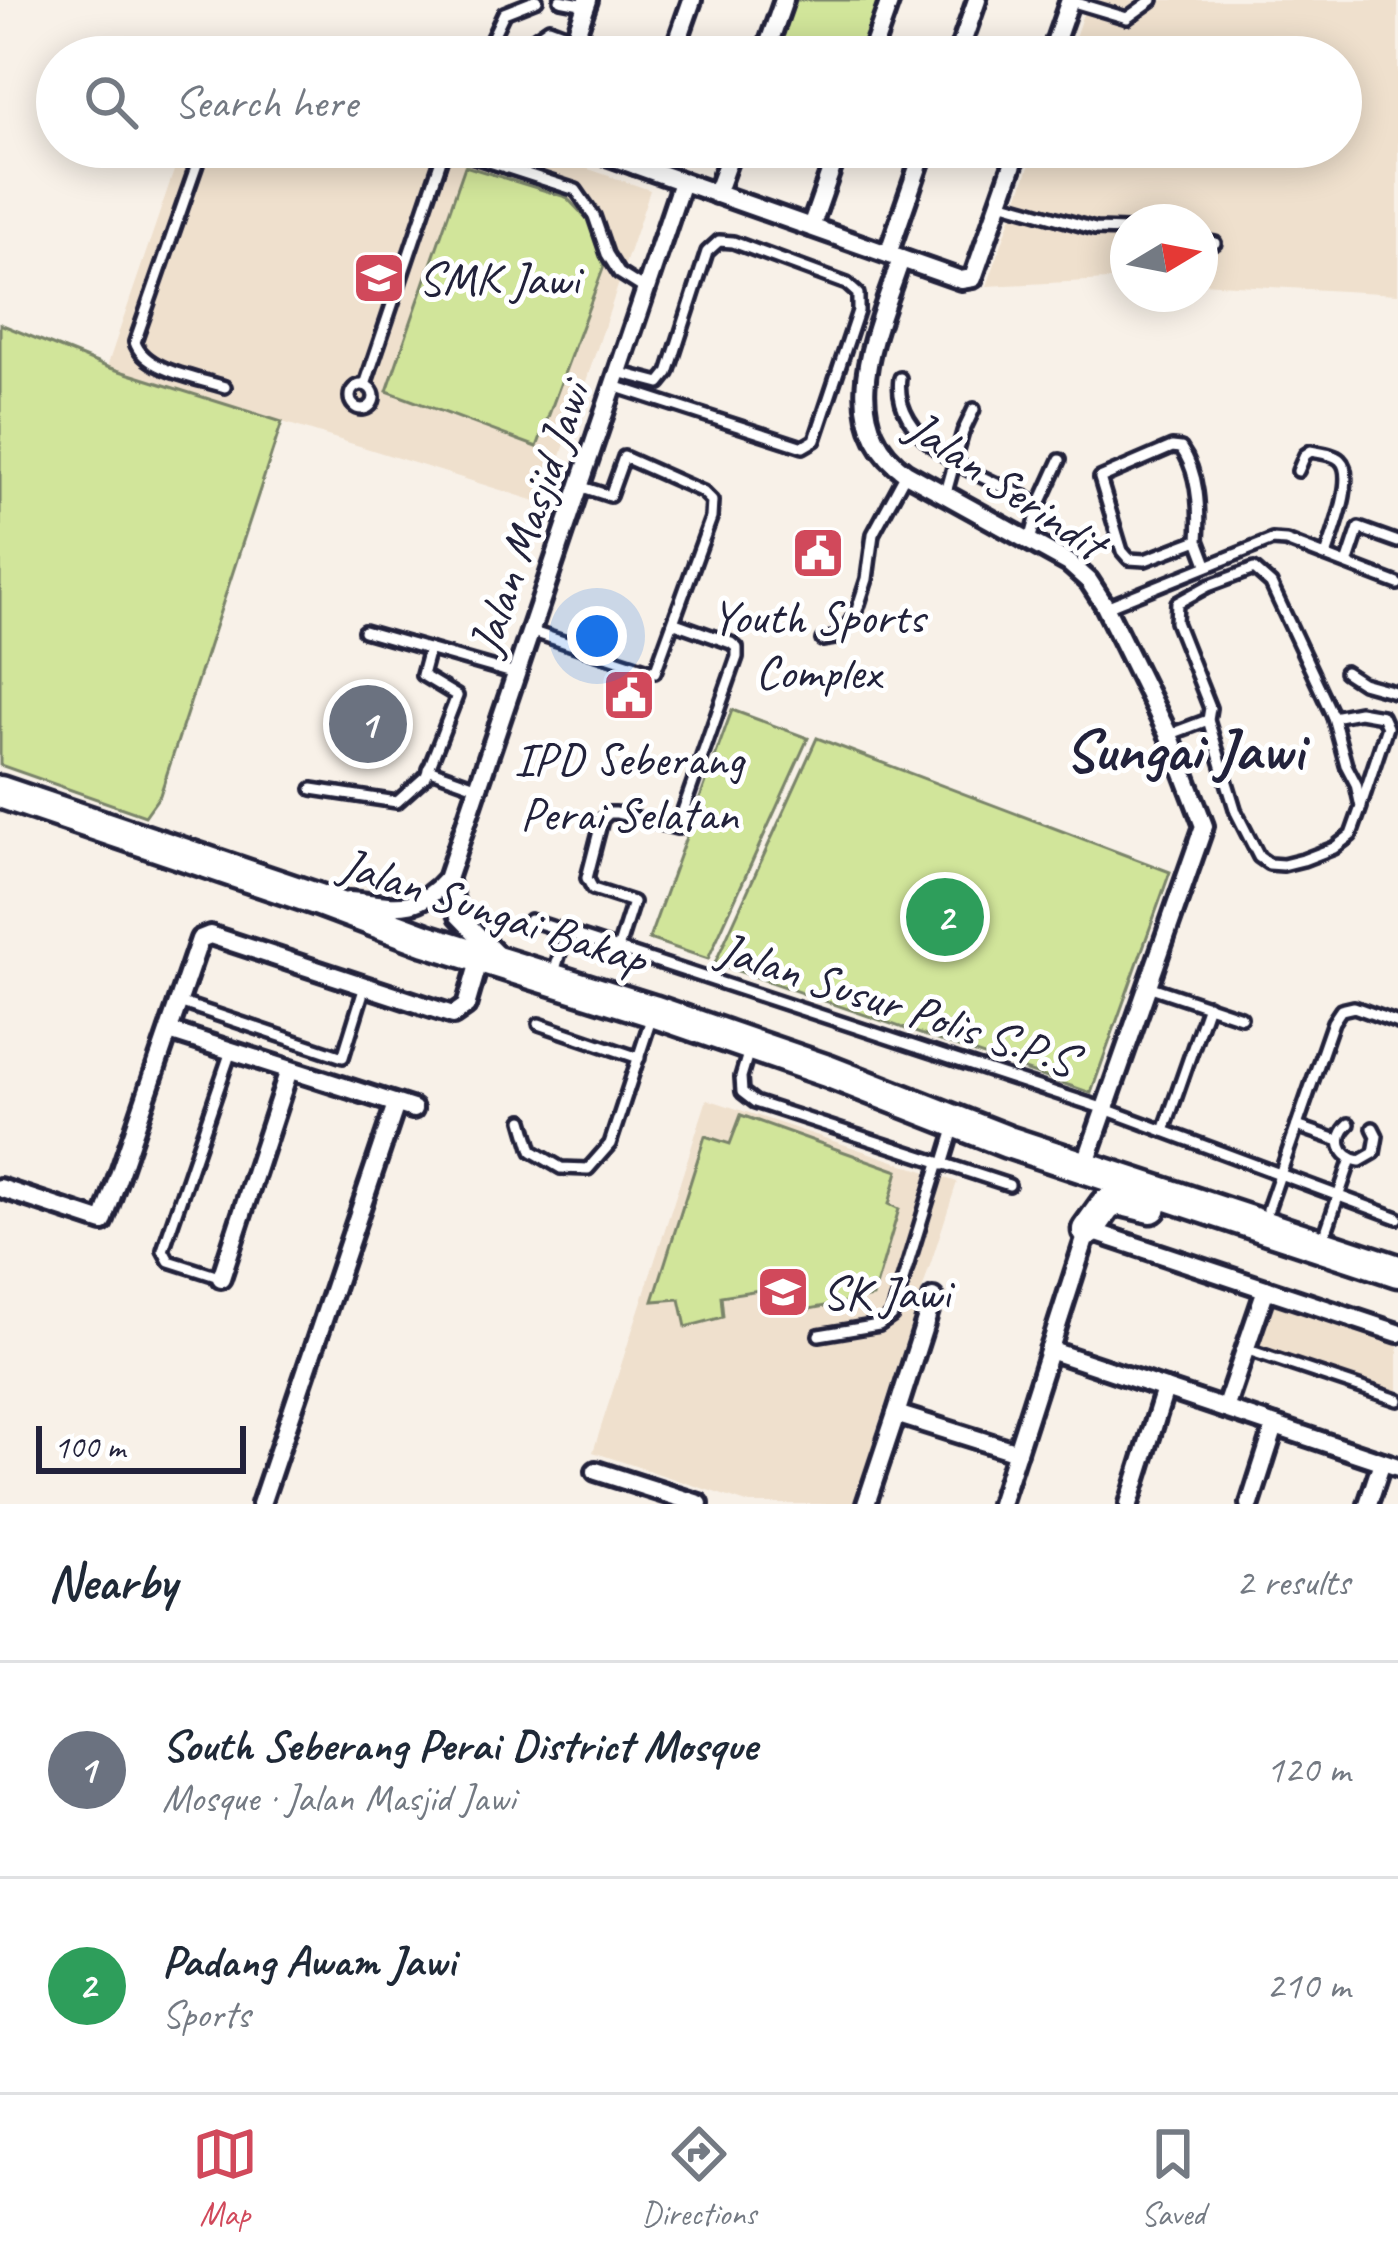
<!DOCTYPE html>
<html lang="en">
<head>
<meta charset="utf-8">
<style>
	body { margin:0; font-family:Caveat,sans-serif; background:#f6f6f7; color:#1f2937 }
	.compass { position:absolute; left:1110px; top:204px; width:108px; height:108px; border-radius:50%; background:#fff; box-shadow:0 6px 30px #0003; rotate:80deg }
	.scale { position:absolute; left:36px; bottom:30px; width:210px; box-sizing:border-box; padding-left:12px; border:6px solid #22223b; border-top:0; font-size:33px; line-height:42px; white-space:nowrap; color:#22223b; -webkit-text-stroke:9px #fff; paint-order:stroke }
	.you { position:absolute; left:597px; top:636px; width:42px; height:42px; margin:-30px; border:9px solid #fff; border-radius:50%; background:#1a73e8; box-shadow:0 0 0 18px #1a73e833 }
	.badge { display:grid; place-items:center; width:78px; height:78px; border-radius:50%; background:#d1495b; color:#fff; font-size:39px; font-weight:700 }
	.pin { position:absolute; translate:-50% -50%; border:6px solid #fff; box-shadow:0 3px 12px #0006 }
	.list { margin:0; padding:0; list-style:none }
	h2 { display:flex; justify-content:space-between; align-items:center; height:156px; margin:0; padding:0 48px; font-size:51px }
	h2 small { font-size:39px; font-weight:400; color:#747a83 }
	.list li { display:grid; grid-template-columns:78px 1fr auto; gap:36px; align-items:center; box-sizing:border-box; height:216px; padding:0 48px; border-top:3px solid #e0e1e3 }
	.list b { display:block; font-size:45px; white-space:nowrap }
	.list p { margin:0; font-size:39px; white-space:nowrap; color:#747a83 }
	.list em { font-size:39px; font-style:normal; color:#747a83 }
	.icon { flex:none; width:66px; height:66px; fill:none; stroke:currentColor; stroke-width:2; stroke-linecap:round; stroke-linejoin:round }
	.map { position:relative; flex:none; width:1398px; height:1504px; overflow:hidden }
	.search { position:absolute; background:#fff; box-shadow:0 6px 30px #0003; left:36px; right:36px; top:36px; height:132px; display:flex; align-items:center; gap:30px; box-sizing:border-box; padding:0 42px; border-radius:66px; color:#747a83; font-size:45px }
	.sheet { height:588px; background:#fff }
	nav { display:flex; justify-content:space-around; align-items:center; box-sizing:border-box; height:168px; border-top:3px solid #e0e1e3; background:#fff; font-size:33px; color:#747a83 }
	nav a { display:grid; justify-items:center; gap:6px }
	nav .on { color:#d1495b }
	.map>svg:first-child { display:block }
	.built { fill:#efe0cd }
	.green { fill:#d1e59a; stroke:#7a846a; stroke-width:3 }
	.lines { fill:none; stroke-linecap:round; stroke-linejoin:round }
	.lane-casing { stroke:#22223b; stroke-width:18 }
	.street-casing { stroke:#22223b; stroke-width:26 }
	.highway-casing { stroke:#22223b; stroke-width:39 }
	.lane { stroke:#fff; stroke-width:9 }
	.street { stroke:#fff; stroke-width:16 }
	.highway { stroke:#fff; stroke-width:30 }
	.labels { text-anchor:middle; stroke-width:10; stroke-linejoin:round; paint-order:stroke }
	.poi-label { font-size:48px; fill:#22223b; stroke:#fff; text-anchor:start }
	.street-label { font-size:48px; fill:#22223b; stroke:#fff }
	.district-label { font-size:60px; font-weight:bold; fill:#22223b; stroke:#fff }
</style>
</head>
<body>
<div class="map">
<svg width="1398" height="1504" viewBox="0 0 1398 1504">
	<rect width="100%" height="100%" fill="#f8f1e8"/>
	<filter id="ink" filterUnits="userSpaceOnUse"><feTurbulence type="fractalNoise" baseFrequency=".00833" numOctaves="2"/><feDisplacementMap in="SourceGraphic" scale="24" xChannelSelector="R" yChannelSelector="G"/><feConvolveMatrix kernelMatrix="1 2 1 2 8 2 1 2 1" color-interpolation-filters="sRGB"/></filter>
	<g filter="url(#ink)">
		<g class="built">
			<polygon points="1088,0 1398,0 1398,294 1200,283 1200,222 1128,222 1128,279 987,286 1036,147 1341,147 1341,57 1068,57"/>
			<polygon points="182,147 524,147 650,190 545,504 107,367"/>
			<polygon points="707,1099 957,1182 853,1504 750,1504 593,1452"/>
			<polygon points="1263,1275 1398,1321 1398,1405 1237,1350"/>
		</g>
		<g class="green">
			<polygon points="792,0 880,0 861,57 772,57"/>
			<polygon points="465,166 566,197 589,221 604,266 537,447 387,391"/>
			<polygon points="0,324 107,367 282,422 160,795 145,816 0,765"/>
			<polygon points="732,710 808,738 708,959 649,939"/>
			<polygon points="817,738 1170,872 1091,1093 715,963"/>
			<polygon points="741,1115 898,1171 889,1204 899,1209 873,1297 804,1310 798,1284 721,1296 723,1317 686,1327 680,1299 653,1301 705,1136 730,1144"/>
		</g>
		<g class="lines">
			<g class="lane-casing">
				<g id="lane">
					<polyline points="560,0 586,5"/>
					<polyline points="1070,1 1127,18 1152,0"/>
					<polyline points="483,57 504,13 537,0"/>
					<polyline points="524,57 529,42 549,28 573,37"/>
					<path d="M 203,147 L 135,342 C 144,371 198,378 225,387"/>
					<polyline points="443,147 576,190 594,216 607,254 619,273 646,290"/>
					<polyline points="1113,147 1115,150"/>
					<polyline points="1000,202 1095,229 1128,230"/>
					<polyline points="1200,241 1215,243"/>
					<path d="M 900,378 C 891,446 991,480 1040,504"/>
					<circle cx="362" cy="397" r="12"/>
					<polyline points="365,385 445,148"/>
					<polyline points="614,386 803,447 815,440 858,311 858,294 847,284 733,242 719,241 707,252 668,373 660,383 618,372"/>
					<path d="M 1298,471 L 1305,455 L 1311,451 C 1319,453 1334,454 1340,460 C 1357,476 1332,536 1326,556"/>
					<polyline points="945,496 963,432 974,409"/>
					<path d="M 1198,540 C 1200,509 1199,473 1181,448 L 1172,447 L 1100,478 L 1122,551 L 1129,559 L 1145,560 L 1198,540 L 1207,564"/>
					<polyline points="1030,541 1040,504 1060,460"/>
					<polyline points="1347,564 1359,528 1398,542"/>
					<polygon points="1254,569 1271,584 1333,717 1346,765 1356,784 1361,807 1351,835 1334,848 1303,860 1283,865 1269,864 1259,857 1236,812 1208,720 1210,708 1176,622 1177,603 1208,586"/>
					<polyline points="1106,607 1272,540 1286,541 1398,584"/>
					<polyline points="364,631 516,674"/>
					<polyline points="530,631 655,672 711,518 712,501 703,492 624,457 610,496 579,486"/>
					<polyline points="822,640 840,637 856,613 867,579 873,534 906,473"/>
					<polyline points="1345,672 1362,683 1398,693"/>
					<polyline points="1333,717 1359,712 1382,716 1387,727 1361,805"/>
					<polyline points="1168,735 1208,720"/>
					<polyline points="428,769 478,787"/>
					<polyline points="312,789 397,802 426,776 457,696 422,675 429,649"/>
					<polyline points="530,920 1105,1109 1398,1218"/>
					<polyline points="618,949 633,902 593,889 587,878 602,820 609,813 616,813 677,828 737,657 737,648 731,643 675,623"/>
					<polyline points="554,973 566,932"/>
					<polyline points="1148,986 1241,1017"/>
					<polyline points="179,1002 343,1057 365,986"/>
					<polyline points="539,1024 639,1058"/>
					<polyline points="749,1050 741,1077 742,1092 755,1102 1009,1185"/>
					<polyline points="523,1120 532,1151 561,1168 588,1169 610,1144 652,1016"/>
					<path d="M 1349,1124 C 1334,1138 1339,1157 1360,1161 L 1374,1153 L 1377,1136 L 1373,1128"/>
					<polyline points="1297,1126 1340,1141"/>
					<polyline points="1164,1131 1208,1005"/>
					<polyline points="943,1165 954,1129"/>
					<polyline points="1268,1209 1333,1022 1341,1010 1354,1007 1398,1023"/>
					<polyline points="1327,1229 1351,1159"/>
					<polyline points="219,1277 169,1261 163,1250 231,1051"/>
					<polyline points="819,1335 879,1325 892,1316 939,1163"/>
					<polyline points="1245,1349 1398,1400"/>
				</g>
			</g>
			<g class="street-casing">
				<g id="street">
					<polyline points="568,57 588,0"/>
					<polyline points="672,57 692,0"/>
					<polyline points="764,57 784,0"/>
					<polyline points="870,57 890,0"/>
					<polyline points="957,57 977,0"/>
					<polyline points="1050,57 1070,0"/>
					<polyline points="584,147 961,280 973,278 1019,147"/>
					<polyline points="635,165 641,147"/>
					<polyline points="716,194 733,147"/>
					<polyline points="811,227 839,147"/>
					<polyline points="888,254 925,147"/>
					<path d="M 901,259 C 878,329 831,420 906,473 L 1069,563 L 1089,581 L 1104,604 L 1172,742 L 1204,826 L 1084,1168"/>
					<polyline points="447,879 459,916 498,956"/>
					<path d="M 348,901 C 392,904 415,916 447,879 L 682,182"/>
					<polyline points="169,1031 413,1109"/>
					<polyline points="0,1188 103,1222 200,939 210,935 453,1015 466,1006 480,958"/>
					<polyline points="221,1278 289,1070"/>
					<polyline points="1049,1350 1398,1467"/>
					<polyline points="1225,1409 1266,1289"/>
					<polyline points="896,1414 933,1298"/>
					<polyline points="596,1471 699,1504"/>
					<polyline points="261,1504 396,1104"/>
					<polyline points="866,1504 896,1414 1017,1452"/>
					<polyline points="1000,1504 1088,1230 1398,1333"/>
					<polyline points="1129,1504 1165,1389"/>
					<polyline points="1250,1504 1275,1426"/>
					<polyline points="1368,1504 1382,1462"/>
				</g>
			</g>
			<g class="highway-casing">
				<g id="highway">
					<polyline points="0,792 319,900 426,940 653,1011 827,1071 1008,1142 1398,1271"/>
					<polyline points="1088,1230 1106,1205 1118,1199 1151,1207"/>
				</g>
			</g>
			<use href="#lane" class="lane"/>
			<use href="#street" class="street"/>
			<use href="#highway" class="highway"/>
		</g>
	</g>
	<defs>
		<g id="school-square" transform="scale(2.7)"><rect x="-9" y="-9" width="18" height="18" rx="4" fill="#d1495b" stroke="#fff"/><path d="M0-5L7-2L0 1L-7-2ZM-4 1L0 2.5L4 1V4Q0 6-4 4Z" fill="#fff"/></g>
		<g id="civic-square" transform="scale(2.7)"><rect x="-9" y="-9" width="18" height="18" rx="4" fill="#d1495b" stroke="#fff"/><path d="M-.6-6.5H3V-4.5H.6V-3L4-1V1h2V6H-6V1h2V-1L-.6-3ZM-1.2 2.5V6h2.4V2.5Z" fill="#fff"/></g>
	</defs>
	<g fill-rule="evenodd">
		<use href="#school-square" x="379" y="278"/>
		<use href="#civic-square" x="818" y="553"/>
		<use href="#civic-square" x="629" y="695"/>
		<use href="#school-square" x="783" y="1292"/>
	</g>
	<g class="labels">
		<g class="poi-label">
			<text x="418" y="295">SMK Jawi</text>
			<text x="818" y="633" text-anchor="middle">Youth Sports<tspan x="818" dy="55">Complex</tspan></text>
			<text x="629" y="775" text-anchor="middle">IPD Seberang<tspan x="629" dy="55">Perai Selatan</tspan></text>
			<text x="822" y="1309">SK Jawi</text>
		</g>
		<g class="street-label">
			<text transform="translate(1007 484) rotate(34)" y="17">Jalan Serindit</text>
			<text transform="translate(528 518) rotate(-71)" y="17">Jalan Masjid Jawi</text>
			<text transform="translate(494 910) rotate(18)" y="17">Jalan Sungai Bakap</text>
			<text transform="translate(897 1003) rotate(18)" y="17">Jalan Susur Polis S.P.S</text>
		</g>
		<g class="district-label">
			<text x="1184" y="770">Sungai Jawi</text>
		</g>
	</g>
</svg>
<svg class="compass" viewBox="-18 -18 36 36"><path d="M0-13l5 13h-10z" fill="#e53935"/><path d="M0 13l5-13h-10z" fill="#747a83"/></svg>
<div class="scale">100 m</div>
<div class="you"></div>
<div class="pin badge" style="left:368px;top:724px;background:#6b7280">1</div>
<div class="pin badge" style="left:945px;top:917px;background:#2e9e5b">2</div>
<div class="search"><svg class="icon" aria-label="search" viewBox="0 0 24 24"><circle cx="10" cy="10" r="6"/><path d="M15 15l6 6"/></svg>Search here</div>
</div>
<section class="sheet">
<h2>Nearby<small>2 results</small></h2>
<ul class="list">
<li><span class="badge" style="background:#6b7280">1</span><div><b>South Seberang Perai District Mosque</b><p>Mosque · Jalan Masjid Jawi</p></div><em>120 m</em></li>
<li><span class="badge" style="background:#2e9e5b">2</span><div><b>Padang Awam Jawi</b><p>Sports</p></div><em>210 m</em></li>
</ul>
</section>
<nav>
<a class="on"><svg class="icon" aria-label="map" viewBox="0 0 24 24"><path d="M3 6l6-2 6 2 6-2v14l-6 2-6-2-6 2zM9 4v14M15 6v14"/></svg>Map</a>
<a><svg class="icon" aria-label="directions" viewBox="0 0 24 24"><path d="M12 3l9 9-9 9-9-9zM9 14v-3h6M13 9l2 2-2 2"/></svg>Directions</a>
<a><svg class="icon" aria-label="saved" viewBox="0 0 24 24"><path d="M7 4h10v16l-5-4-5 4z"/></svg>Saved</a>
</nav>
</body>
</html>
